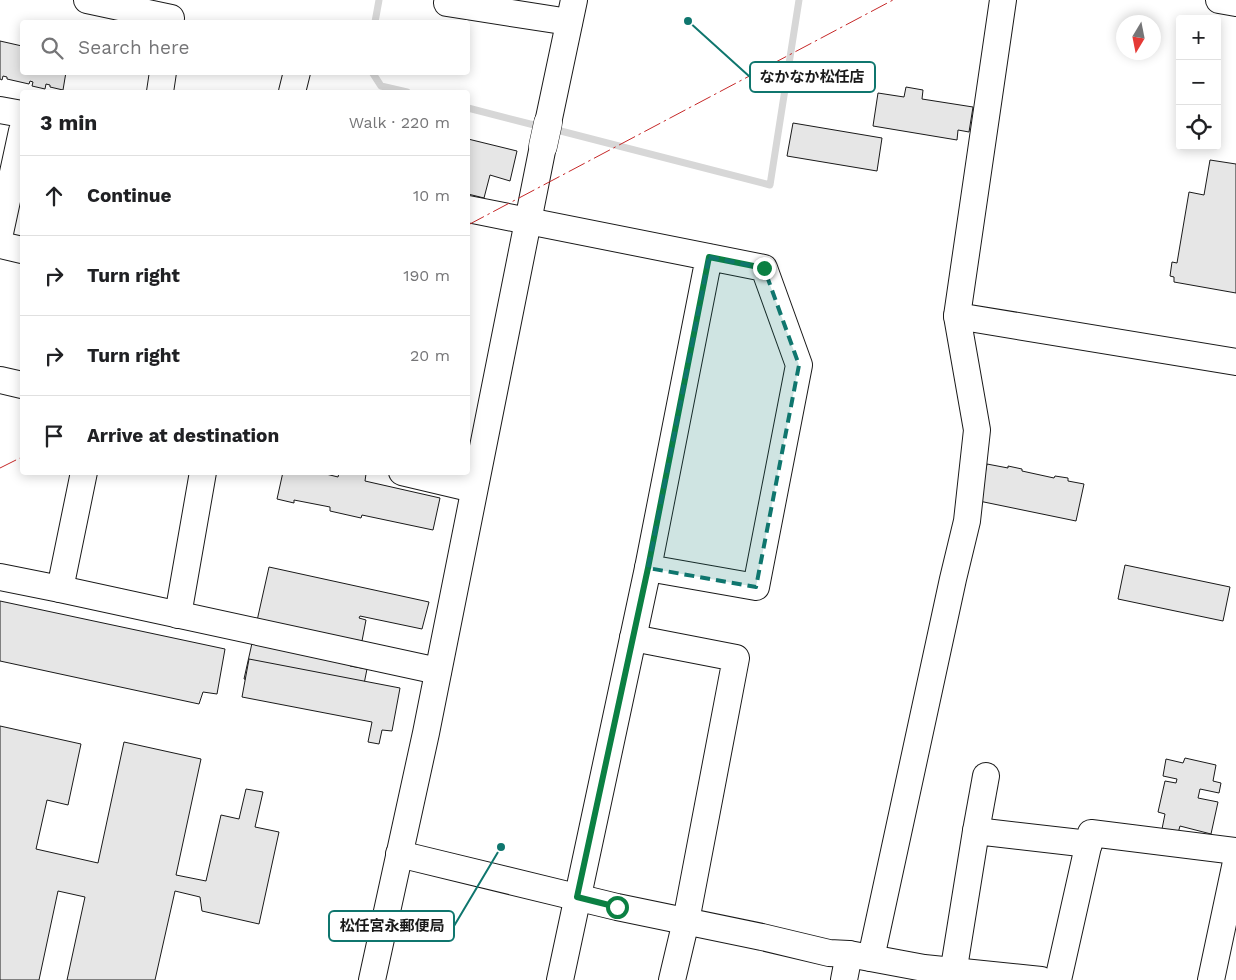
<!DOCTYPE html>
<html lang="en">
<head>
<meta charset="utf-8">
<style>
	body { margin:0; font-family:"Work Sans","Noto Sans JP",sans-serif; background:#f6f6f6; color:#202124 }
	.controls { position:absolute; right:15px; top:15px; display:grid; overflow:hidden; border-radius:5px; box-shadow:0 2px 12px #0003 }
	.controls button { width:45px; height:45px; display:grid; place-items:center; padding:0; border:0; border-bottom:1px solid #e0e0e0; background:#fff; color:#202124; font:25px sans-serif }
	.compass { position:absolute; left:1116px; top:15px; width:45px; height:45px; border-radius:50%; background:#fff; box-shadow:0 2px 12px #0003; rotate:190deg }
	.stop { position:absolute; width:15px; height:15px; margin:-11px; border:4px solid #0b8043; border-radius:50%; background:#fff }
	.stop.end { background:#0b8043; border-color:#fff; box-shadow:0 1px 5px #0008 }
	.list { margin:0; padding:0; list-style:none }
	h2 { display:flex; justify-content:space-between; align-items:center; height:65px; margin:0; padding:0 20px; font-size:21px }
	h2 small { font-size:16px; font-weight:400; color:#757577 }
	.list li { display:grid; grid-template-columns:32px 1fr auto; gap:15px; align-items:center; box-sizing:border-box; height:80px; padding:0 20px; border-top:1px solid #e0e0e0 }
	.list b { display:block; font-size:19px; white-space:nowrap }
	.list em { font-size:16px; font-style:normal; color:#757577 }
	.icon { flex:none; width:28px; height:28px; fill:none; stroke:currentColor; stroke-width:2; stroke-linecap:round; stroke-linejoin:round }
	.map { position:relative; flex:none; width:1236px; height:980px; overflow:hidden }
	.search { position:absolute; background:#fff; box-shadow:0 2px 12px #0003; left:20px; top:20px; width:450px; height:55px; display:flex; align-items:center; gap:12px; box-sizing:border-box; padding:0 18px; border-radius:5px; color:#757577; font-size:19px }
	.panel { position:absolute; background:#fff; box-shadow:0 2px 12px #0003; left:20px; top:90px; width:450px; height:385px; border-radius:5px }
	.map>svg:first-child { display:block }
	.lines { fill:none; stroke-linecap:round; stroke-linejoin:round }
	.stream { stroke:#d7d7d7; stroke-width:7 }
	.building { fill:#e6e6e6; stroke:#1a1a1a }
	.minor-casing { stroke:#1a1a1a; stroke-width:28 }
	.major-casing { stroke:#1a1a1a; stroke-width:29 }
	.minor { stroke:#fff; stroke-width:26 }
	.major { stroke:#fff; stroke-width:28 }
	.power { stroke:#c62828; stroke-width:1; stroke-dasharray:18 4 2.5 4; stroke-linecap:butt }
	.route { stroke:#0b8043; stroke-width:6 }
	.marked { fill:#0f766e; fill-opacity:0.2; stroke:#0f766e; stroke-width:4; stroke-dasharray:10 6; stroke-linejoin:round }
	.leader { fill:none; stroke:#0f766e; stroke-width:2 }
	.callout-dot { fill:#0f766e; stroke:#fff; stroke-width:2 }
	.callout { fill:#fff; stroke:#0f766e; stroke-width:2 }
	.callout-label { font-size:15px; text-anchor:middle; font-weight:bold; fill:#1a1a1a }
</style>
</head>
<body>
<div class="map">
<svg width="1236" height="980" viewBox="0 0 1236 980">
	<rect width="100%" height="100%" fill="#fff"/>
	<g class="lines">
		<g class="stream">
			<polyline points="375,22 379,0"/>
			<polyline points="372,72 381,86 407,92"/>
			<polyline points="468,108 542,127"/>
			<polyline points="553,129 770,185 799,0"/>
		</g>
	</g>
	<g class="building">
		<polygon points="0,41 22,46 22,72 66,72 63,90 50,87 50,85 46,84 45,89 32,86 33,82 30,81 29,84 7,79 7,77 3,76 2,80 0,79"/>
		<polygon points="906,87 923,90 922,99 973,107 969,132 958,130 957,140 873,126 878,93 904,97"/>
		<polygon points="793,123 882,138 877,171 787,156"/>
		<polygon points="468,139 517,151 510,181 490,175 484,198 468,194"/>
		<polygon points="1210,160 1236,164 1236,293 1174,282 1174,277 1170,276 1172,262 1177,263 1189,192 1204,195"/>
		<polygon points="987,464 1008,468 1008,466 1022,469 1022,471 1054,478 1055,476 1068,478 1068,481 1084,484 1076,521 979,501"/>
		<polygon points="283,472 318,472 338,477 339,473 358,472 366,474 365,481 440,498 433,530 362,515 361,518 330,511 330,507 294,500 294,503 277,499"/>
		<polygon points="1125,565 1230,587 1223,621 1118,599"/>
		<polygon points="269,567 429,602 422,629 360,616 359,618 366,620 362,641 356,640 350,666 367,669 364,684 346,680 341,700 244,679"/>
		<polygon points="0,601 225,649 217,694 203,692 199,704 0,661"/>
		<polygon points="249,659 400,688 392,731 382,730 379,744 368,742 372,722 242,697"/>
		<polygon points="0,726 81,744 68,805 47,800 36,849 98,863 124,742 201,759 176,875 206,881 221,815 239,819 246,789 263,792 255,827 279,832 259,924 202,911 200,897 175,891 155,980 67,980 85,897 58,891 39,980 0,980"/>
		<polygon points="1185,758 1216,765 1213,781 1221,783 1219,793 1200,789 1198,798 1218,802 1211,834 1180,826 1178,833 1162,829 1165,814 1158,812 1165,781 1176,783 1177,779 1163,776 1166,759 1183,763"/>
	</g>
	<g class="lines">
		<g class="minor-casing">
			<g id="minor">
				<polyline points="87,0 171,18"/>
				<polyline points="1219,0 1236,3"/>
				<polyline points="447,3 569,22"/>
				<polyline points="160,92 163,72"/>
				<polyline points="292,92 297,72"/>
				<polyline points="0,110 22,114"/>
				<polyline points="548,123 574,0"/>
				<polyline points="468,209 764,268 799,365 756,587 648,568 709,257"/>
				<polyline points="0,233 22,131"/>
				<polyline points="0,245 22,250"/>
				<polyline points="957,316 1236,362"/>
				<polyline points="0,380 22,385"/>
				<polyline points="402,472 474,489"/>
				<polyline points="0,577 60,589 84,472"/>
				<polyline points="60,589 438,671"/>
				<polyline points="178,615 203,472"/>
				<polyline points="633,638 736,658 686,921 672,980"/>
				<polyline points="976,831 986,776"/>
				<polyline points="399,854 617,907 762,937 829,953 849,954 924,968 1041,980"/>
				<polyline points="871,958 953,579 967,521 977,430 957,316 1003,0"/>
				<polyline points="372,980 426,733 543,146"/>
				<polyline points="560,980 648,568"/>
				<polyline points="844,980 849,954"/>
				<polyline points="952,980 976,831 1089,844"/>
				<polyline points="1058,980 1091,833 1236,851"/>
				<polyline points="1211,980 1236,862"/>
			</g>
		</g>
		<g class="major-casing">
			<polyline id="major" points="543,146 548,123"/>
		</g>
		<use href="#minor" class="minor"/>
		<use href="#major" class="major"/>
		<g class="power">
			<polyline points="468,225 893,0"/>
			<polyline points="0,468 22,457"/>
		</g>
	</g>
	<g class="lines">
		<polyline class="route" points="617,907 577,897 648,568 709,257 764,268"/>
	</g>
	<path class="marked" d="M 709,257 L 764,268 L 799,365 L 756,587 L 648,568 Z"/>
	<path class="leader" d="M688 21L750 77M501 847L454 926"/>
	<g class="callout-dot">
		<circle cx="688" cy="21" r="5"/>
		<circle cx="501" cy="847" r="5"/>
	</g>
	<g class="callout">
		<rect x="750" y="62" width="125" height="30" rx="5"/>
		<rect x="329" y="911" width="125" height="30" rx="5"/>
	</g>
	<g class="callout-label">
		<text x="812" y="82">なかなか松任店</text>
		<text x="392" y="931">松任宮永郵便局</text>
	</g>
</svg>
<div class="controls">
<button>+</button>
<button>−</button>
<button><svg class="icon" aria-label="locate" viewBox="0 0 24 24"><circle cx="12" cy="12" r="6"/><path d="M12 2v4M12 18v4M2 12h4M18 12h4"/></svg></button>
</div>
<svg class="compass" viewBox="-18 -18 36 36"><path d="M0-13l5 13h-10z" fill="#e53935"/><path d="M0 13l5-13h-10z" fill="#757577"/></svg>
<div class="stop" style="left:617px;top:907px"></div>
<div class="stop end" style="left:764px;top:268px"></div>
<div class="search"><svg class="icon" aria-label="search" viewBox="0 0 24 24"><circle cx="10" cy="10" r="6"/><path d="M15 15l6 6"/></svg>Search here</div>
<section class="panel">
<h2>3 min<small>Walk · 220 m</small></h2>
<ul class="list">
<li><svg class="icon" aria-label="ahead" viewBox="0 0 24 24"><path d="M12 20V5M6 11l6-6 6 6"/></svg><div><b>Continue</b></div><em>10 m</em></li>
<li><svg class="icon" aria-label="right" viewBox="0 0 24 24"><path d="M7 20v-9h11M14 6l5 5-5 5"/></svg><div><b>Turn right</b></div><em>190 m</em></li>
<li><svg class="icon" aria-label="right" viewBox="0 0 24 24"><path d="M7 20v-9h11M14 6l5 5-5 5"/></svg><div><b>Turn right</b></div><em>20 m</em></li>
<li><svg class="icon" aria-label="arrive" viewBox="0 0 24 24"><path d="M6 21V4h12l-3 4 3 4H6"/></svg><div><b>Arrive at destination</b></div></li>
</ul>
</section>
</div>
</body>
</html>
